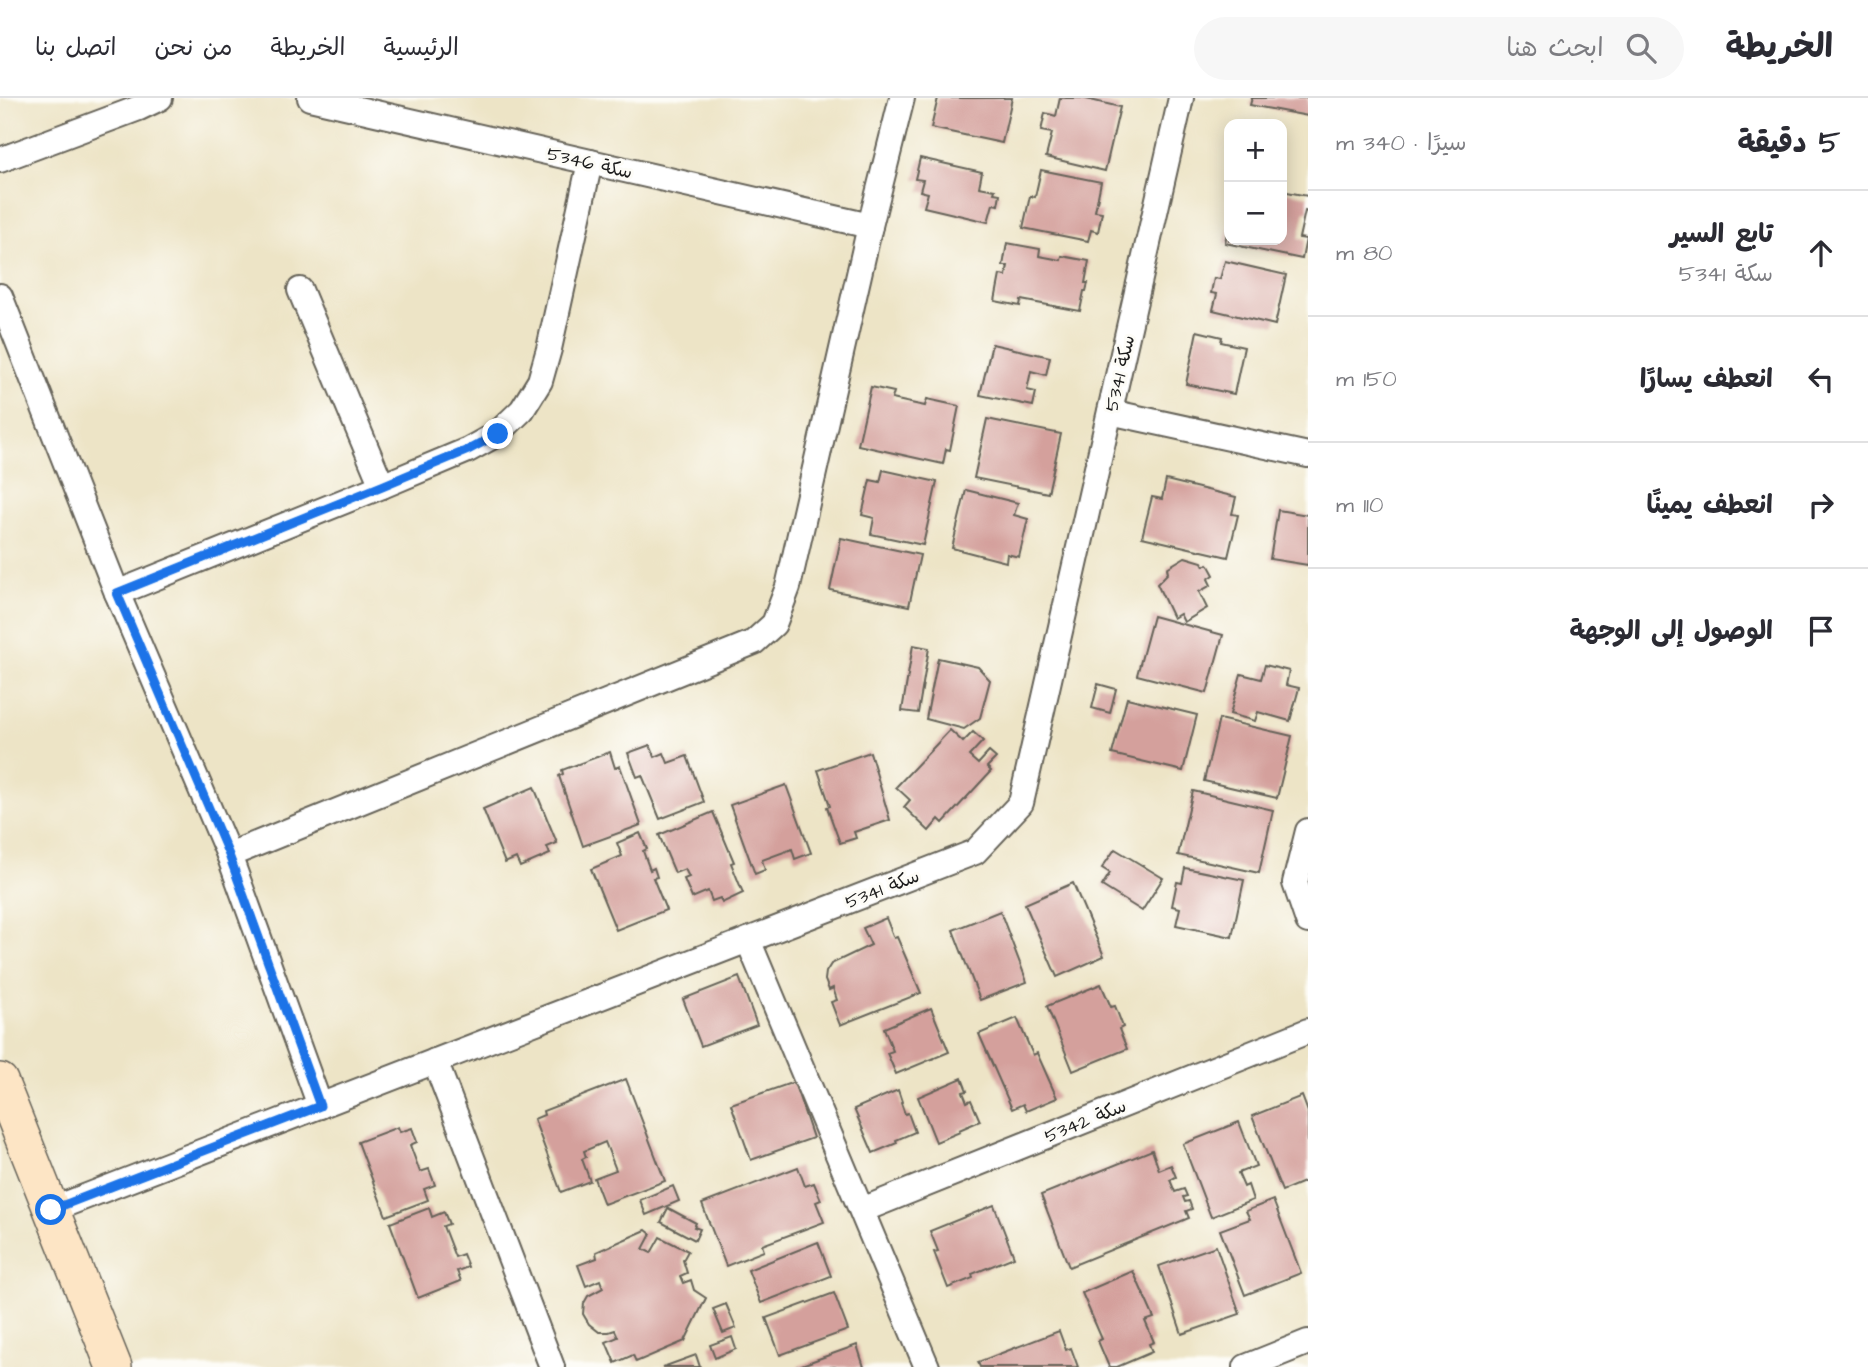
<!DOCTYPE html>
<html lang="ar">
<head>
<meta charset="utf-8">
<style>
	body { margin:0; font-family:"Architects Daughter","Playpen Sans Arabic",sans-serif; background:#f7f7f7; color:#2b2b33; direction:rtl }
	.controls { position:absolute; right:21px; top:21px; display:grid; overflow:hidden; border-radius:14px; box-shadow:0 4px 18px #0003 }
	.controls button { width:63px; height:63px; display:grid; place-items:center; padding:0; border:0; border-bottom:2px solid #e1e1e2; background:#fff; color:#2b2b33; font:35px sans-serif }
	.stop { position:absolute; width:21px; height:21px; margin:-16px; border:5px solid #1a73e8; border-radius:50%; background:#fff }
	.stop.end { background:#1a73e8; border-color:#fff; box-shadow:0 2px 7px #0008 }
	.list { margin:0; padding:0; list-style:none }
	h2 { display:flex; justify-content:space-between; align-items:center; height:91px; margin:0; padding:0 28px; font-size:30px }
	h2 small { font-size:23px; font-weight:400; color:#7c7c81 }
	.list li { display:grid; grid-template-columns:46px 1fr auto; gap:21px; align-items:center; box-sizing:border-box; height:126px; padding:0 28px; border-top:2px solid #e1e1e2 }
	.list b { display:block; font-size:26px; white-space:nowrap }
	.list p { margin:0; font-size:23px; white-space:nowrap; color:#7c7c81 }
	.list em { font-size:23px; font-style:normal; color:#7c7c81 }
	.icon { flex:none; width:38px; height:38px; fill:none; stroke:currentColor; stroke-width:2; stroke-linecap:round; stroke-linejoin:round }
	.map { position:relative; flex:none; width:1308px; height:1269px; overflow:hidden; direction:ltr }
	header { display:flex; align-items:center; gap:42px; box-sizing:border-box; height:98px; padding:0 35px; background:#fff; border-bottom:2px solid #e1e1e2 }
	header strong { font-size:33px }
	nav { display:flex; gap:38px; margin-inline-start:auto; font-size:24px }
	.search { width:490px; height:63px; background:#f7f7f7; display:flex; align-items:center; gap:18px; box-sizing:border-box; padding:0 24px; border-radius:38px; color:#7c7c81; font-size:26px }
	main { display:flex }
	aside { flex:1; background:#fff }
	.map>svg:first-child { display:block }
	.building { fill:#d4a09c }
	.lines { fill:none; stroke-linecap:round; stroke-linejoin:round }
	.street-casing { stroke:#656258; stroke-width:28 }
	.secondary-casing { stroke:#656258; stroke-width:38 }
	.street { stroke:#fff; stroke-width:24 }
	.secondary { stroke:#fde5c5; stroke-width:35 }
	.route { stroke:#1a73e8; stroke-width:9 }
	.labels { text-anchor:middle; stroke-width:6; stroke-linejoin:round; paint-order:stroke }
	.street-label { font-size:19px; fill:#1c1c1c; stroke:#fdfcf7 }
</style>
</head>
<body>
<header>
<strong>الخريطة</strong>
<div class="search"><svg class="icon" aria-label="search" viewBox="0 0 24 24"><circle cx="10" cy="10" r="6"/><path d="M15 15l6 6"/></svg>ابحث هنا</div>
<nav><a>الرئيسية</a><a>الخريطة</a><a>من نحن</a><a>اتصل بنا</a></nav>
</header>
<main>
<aside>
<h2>5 دقيقة<small>سيرًا · 340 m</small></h2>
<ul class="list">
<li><svg class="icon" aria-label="ahead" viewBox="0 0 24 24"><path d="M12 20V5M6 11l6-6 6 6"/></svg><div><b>تابع السير</b><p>سكة 5341</p></div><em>80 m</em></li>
<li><svg class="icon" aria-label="left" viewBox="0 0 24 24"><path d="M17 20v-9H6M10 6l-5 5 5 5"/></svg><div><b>انعطف يسارًا</b></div><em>150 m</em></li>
<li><svg class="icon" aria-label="right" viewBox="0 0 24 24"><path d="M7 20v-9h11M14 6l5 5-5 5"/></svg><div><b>انعطف يمينًا</b></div><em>110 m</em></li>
<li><svg class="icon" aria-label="arrive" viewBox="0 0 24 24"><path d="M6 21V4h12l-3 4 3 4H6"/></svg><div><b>الوصول إلى الوجهة</b></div></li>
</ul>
</aside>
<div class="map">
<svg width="1308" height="1269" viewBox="0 0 1308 1269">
	<rect width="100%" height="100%" fill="#fdfcf7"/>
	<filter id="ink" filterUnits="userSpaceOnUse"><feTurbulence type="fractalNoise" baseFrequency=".0143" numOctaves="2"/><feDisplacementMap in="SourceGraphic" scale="14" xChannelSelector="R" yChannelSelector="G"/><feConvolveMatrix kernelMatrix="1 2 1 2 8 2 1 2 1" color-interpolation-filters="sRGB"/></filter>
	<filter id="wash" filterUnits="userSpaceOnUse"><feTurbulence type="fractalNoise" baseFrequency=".00686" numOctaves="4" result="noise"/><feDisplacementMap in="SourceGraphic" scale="28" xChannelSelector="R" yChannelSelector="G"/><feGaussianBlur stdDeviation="1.57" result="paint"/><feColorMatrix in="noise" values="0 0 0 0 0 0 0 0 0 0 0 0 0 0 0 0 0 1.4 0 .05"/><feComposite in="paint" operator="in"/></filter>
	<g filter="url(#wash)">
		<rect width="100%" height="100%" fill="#ede4c6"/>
		<g id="blocks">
			<g class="building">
				<polygon points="938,0 1012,0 1002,45 931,30"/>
				<polygon points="1060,0 1082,0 1120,9 1105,73 1046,59 1052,35 1041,33 1045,15 1056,18"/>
				<polygon points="1252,0 1308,0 1308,18 1250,7"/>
				<polygon points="920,60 982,74 979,89 995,92 994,95 1000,96 998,107 993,106 988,124 924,109 928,95 920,93 923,82 915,81"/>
				<polygon points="1041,72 1101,84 1095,113 1102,114 1098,134 1091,132 1088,143 1023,130 1030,98 1035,99"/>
				<polygon points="1282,93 1308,98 1308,114 1305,113 1299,140 1306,141 1302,161 1225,145 1228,129 1229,142 1282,142"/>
				<polygon points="1007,145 1040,151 1039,158 1061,162 1062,158 1089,163 1085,185 1088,185 1086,193 1084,193 1080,213 1021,202 1020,208 995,203 1000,177 1006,178 1008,168 1003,168"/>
				<polygon points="1225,163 1286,177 1275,227 1213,212 1217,196 1211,195 1214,180 1220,181"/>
				<polygon points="1197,233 1222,239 1221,244 1244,249 1234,296 1186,286"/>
				<polygon points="992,246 1050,259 1046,277 1031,273 1027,292 1036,294 1033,308 980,297"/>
				<polygon points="871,289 894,294 892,301 925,308 927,301 959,308 950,352 946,351 943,366 858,347"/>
				<polygon points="987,321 1061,336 1048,395 974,380"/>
				<polygon points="883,372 937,384 923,447 871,436 874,420 862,417 870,382 880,384"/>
				<polygon points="1166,382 1236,399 1232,416 1238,417 1228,459 1142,439 1152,399 1162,401"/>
				<polygon points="966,392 1018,405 1014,417 1028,421 1019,459 1007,456 1006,464 952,450"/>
				<polygon points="1278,412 1308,417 1308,467 1270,461"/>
				<polygon points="841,440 920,457 909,508 830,492"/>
				<polygon points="1185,459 1202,464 1204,468 1208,466 1214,477 1208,481 1211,487 1199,494 1207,510 1184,524 1180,516 1173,520 1157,486 1168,475 1167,470"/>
				<polygon points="1153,518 1223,537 1207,595 1137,577"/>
				<polygon points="913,547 929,550 918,615 902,613"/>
				<polygon points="938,560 978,569 990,582 980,620 964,631 926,621"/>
				<polygon points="1265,567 1289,573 1286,587 1299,590 1290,623 1258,614 1255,623 1230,616 1241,576 1261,581"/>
				<polygon points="1098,586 1116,591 1110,615 1092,610"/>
				<polygon points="1127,600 1197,617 1183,673 1112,656"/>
				<polygon points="1219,621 1292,638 1277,700 1204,683"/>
				<polygon points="950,632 963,644 973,634 983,643 969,658 978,666 989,654 996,660 987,669 991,673 943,725 939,721 929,733 904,709 910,702 896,689"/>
				<polygon points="650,647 655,659 664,655 668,665 687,658 704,704 660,721 642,677 637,679 628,655"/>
				<polygon points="610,654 615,670 620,668 641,727 583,748 559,678 563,676 562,672"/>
				<polygon points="870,654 890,722 854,734 856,740 840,745 827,709 830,708 818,672"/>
				<polygon points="786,687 811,755 795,761 792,751 762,762 765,772 755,776 730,707"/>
				<polygon points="534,689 557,745 547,749 550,756 520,769 516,760 505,765 483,711"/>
				<polygon points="1193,693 1273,712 1259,775 1178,757"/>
				<polygon points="713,714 734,764 731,765 743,795 722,805 720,800 712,803 708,793 692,800 684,781 689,779 685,771 675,775 659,737"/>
				<polygon points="640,735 647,751 643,753 650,772 654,770 657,779 653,780 666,812 616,832 591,771 622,758 617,745"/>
				<polygon points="1115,751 1163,780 1142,813 1102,788 1110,775 1102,770"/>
				<polygon points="1185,770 1244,782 1232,839 1176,827 1180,810 1172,808 1177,784 1182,785"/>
				<polygon points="1073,785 1104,858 1057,879 1025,806"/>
				<polygon points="1000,813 1027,884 980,902 953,832"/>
				<polygon points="886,820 894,840 897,839 921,895 840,927 831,904 837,902 833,890 829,892 825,882 826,874 831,866 871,847 863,830"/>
				<polygon points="739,879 757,927 701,948 683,901"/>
				<polygon points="1101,886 1111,909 1115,908 1123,929 1119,931 1127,951 1073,973 1047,908"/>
				<polygon points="931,910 949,954 896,976 887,955 893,953 884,930"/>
				<polygon points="1017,920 1033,957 1037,955 1057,1000 1026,1013 1023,1006 1012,1011 979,936"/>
				<polygon points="962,980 967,993 963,994 967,1004 971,1002 980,1023 959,1032 960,1034 936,1044 918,999"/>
				<polygon points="626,981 665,1083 604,1106 594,1080 616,1072 605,1044 584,1053 586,1059 582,1061 590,1083 561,1094 534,1021 544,1017 543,1013"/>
				<polygon points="794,984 813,1040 751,1062 731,1006"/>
				<polygon points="898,992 902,1004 901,1005 905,1016 908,1015 915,1034 896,1042 897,1045 873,1055 854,1011"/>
				<polygon points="1302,998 1308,1014 1308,1082 1282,1093 1252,1018"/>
				<polygon points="1239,1024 1256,1068 1238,1075 1244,1089 1248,1087 1253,1102 1211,1119 1183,1046"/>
				<polygon points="398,1029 400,1034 412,1030 417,1044 410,1047 420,1074 429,1071 435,1087 424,1091 428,1102 386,1118 358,1044"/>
				<polygon points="1152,1052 1159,1072 1171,1067 1176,1079 1170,1082 1175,1094 1184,1091 1187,1098 1183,1099 1185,1104 1189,1103 1192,1111 1186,1113 1189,1120 1069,1169 1041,1097"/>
				<polygon points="798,1069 805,1088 814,1085 821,1102 816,1104 824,1124 762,1147 764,1153 726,1168 702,1106"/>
				<polygon points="673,1088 679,1103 646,1117 640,1102"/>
				<polygon points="1273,1102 1301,1175 1245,1197 1220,1132 1250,1121 1246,1113"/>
				<polygon points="994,1107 1014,1159 972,1176 973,1180 948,1190 934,1154 938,1153 930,1133"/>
				<polygon points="429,1110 432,1119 444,1114 449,1126 443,1128 455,1159 463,1156 468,1169 457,1173 461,1183 418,1200 390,1125"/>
				<polygon points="668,1110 696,1125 694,1129 700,1131 695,1142 661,1124"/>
				<polygon points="646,1132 651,1136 643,1151 651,1155 660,1139 688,1153 683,1162 687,1175 680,1178 683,1185 691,1182 694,1192 706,1200 685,1243 636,1264 633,1257 615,1265 606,1244 618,1239 615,1232 609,1234 599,1234 589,1226 583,1216 584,1205 588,1198 603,1190 600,1182 586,1188 578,1167 597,1160 596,1154"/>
				<polygon points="818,1144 831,1178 761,1205 748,1172"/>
				<polygon points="1216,1148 1240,1216 1182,1236 1159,1168"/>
				<polygon points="1133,1173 1154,1220 1145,1223 1154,1244 1149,1246 1152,1254 1117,1269 1109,1269 1098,1243 1102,1241 1082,1195"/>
				<polygon points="834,1195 848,1232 780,1257 766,1220"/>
				<polygon points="726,1206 736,1230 723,1235 713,1211"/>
				<polygon points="1059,1233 1066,1252 1071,1250 1078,1269 980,1269 978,1264"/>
				<polygon points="732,1239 736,1251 715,1260 710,1247"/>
				<polygon points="857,1247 864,1269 796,1269"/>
				<polygon points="696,1257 700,1269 663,1269"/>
			</g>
		</g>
	</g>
	<g filter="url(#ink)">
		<use href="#blocks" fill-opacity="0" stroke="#656258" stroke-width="2"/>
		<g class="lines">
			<g class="street-casing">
				<g id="street">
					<polyline points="310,0 870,128"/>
					<polyline points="0,62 139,10 160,0"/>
					<polyline points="300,192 382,388"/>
					<polyline points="0,198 117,495 229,757 320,1008"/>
					<polyline points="1110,314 1308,357"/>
					<polyline points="117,495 382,388 468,352 497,336 522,312 540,283 549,251 590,64"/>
					<polyline points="1308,733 1295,785 1308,823"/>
					<polyline points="229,757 754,544 774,526 788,489 870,128 902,0"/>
					<polyline points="748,842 927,1269"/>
					<polyline points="435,963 552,1269"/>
					<polyline points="51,1112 975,754 1021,705 1181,0"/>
					<polyline points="862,1112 1308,933"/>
					<polyline points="1246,1269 1308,1244"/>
				</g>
			</g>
			<g class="secondary-casing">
				<polyline id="secondary" points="0,983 114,1269"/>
			</g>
			<use href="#street" class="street"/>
			<use href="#secondary" class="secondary"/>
		</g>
	</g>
	<g class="lines" filter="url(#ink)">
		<polyline class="route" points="51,1112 320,1008 229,757 117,495 382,388 468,352 498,336"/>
	</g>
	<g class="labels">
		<g class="street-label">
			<text transform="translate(590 64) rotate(13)" y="7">سكة 5346</text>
			<text transform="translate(1119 275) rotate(-77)" y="7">سكة 5341</text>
			<text transform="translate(882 790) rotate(-21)" y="7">سكة 5341</text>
			<text transform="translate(1085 1022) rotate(-22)" y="7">سكة 5342</text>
		</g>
	</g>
</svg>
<div class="controls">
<button>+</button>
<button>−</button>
</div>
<div class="stop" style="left:51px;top:1112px"></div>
<div class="stop end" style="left:498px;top:336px"></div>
</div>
</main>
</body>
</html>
